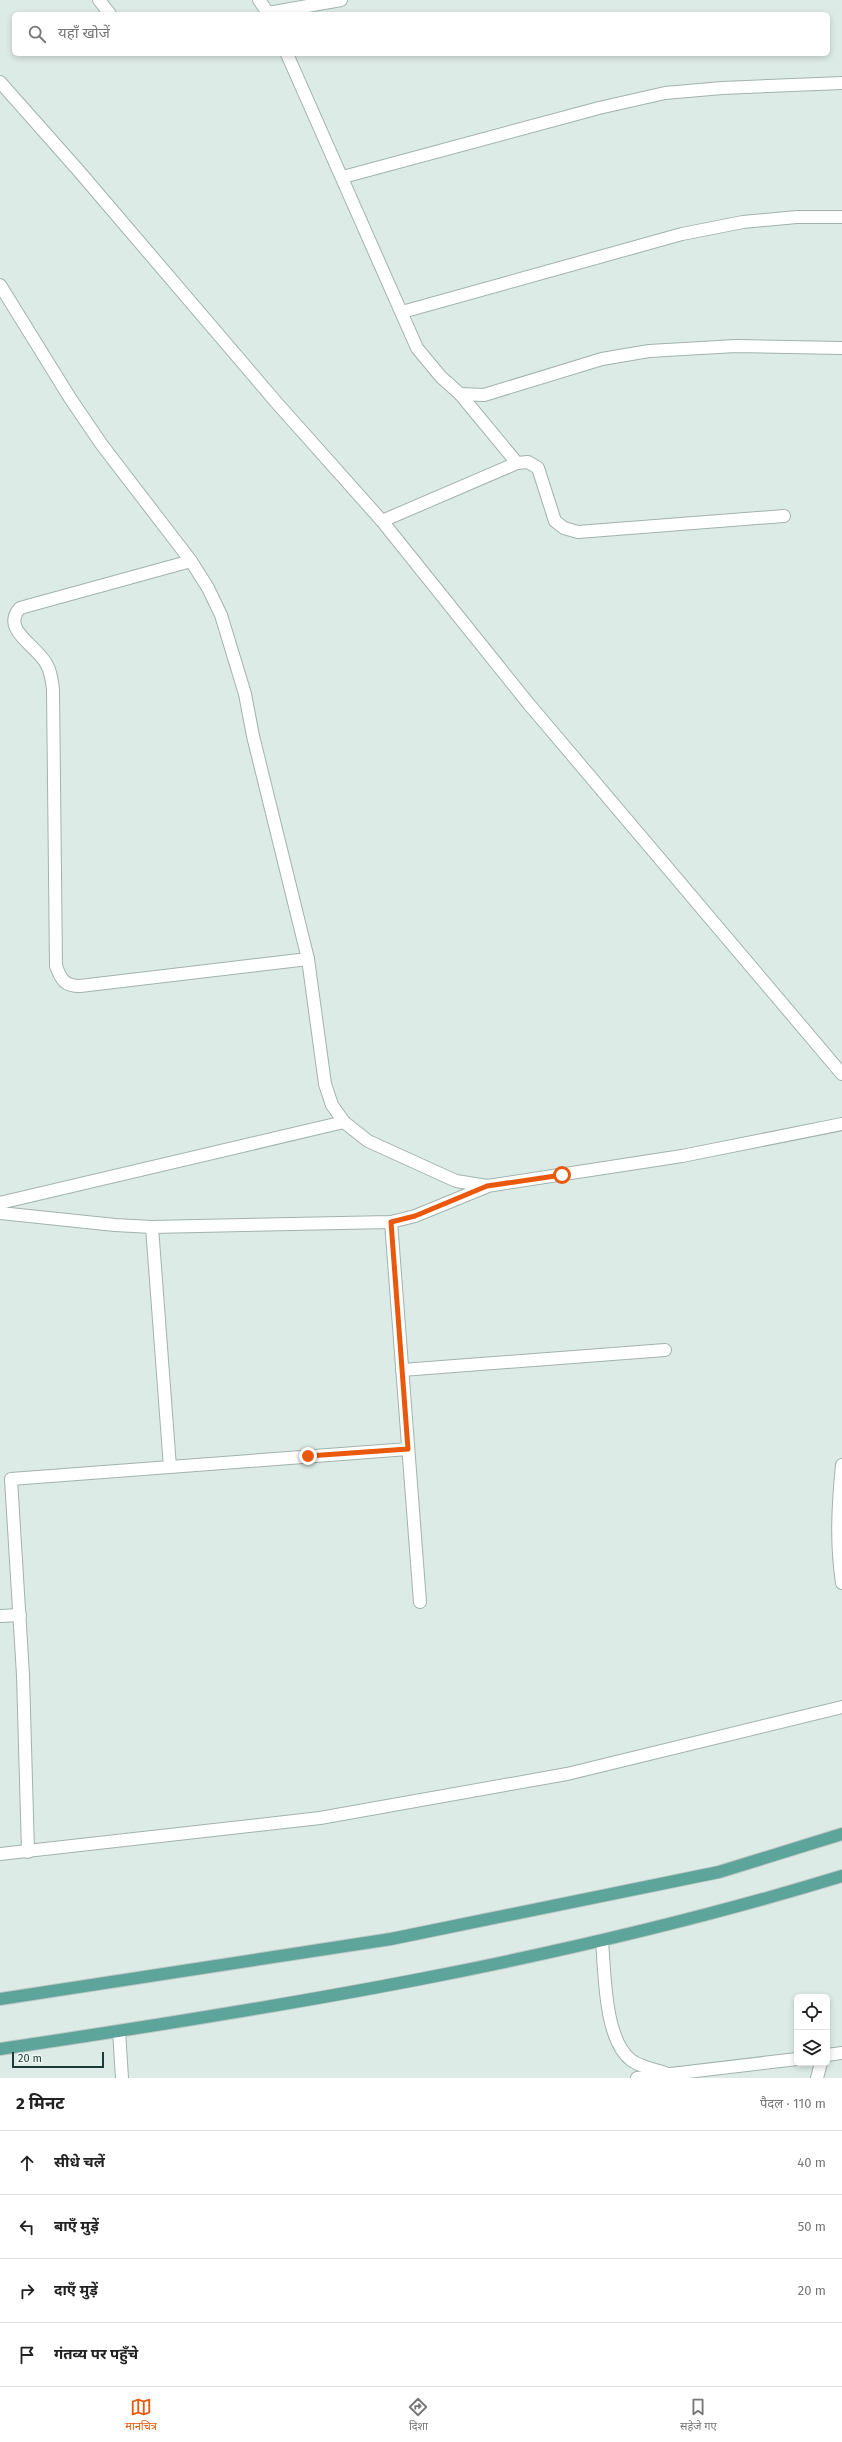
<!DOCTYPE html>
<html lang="hi">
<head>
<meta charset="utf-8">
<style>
	body { margin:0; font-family:"Fira Sans","Noto Sans Devanagari",sans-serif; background:#f2f2f2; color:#222 }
	.controls { position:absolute; right:12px; bottom:12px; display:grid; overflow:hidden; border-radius:6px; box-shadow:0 2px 6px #0003 }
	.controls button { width:36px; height:36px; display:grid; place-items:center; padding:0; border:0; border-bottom:1px solid #e0e0e0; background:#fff; color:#222; font:20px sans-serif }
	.scale { position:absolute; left:12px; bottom:10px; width:92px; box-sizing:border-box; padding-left:4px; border:2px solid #1d3b36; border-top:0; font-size:11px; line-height:14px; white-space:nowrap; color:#1d3b36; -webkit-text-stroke:3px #edf7f3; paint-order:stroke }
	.stop { position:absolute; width:12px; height:12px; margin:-9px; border:3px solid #ea580c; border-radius:50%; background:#fff }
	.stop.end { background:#ea580c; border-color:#fff; box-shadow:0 1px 4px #0008 }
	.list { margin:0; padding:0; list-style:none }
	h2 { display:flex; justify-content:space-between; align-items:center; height:52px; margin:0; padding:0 16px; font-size:17px }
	h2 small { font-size:13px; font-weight:400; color:#767676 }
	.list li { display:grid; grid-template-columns:26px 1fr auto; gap:12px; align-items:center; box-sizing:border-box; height:64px; padding:0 16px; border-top:1px solid #e0e0e0 }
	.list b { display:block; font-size:15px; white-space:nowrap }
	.list em { font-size:13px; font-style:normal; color:#767676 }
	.icon { flex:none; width:22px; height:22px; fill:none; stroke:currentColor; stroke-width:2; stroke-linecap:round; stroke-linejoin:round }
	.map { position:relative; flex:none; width:842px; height:2078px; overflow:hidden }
	.search { position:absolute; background:#fff; box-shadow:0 2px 6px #0003; left:12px; right:12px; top:12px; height:44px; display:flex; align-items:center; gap:10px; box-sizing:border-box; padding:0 14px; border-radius:6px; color:#767676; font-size:15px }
	.sheet { height:308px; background:#fff }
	nav { display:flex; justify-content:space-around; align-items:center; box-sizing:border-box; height:56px; border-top:1px solid #e0e0e0; background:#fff; font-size:11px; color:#767676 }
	nav a { display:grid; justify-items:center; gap:2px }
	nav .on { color:#ea580c }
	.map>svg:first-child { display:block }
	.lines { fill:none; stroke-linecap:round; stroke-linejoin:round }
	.minor-casing { stroke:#a0b3ae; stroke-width:14 }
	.major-casing { stroke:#c0c8c7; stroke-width:14 }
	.minor { stroke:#fff; stroke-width:12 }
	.major { stroke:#5da59a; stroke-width:12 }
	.route { stroke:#ea580c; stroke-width:5 }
</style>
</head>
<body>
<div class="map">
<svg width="842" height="2078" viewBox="0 0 842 2078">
	<rect width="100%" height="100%" fill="#ddebe6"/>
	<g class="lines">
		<g class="minor-casing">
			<g id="minor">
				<polyline points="99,0 110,14"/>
				<polyline points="259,0 268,13 341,0"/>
				<polyline points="287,54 417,348 441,377 460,394 484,395 602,359 649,351 736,346 842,348"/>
				<polyline points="0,82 78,170 276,402 382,521 528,703 842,1074"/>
				<polyline points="343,177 599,108 665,93 722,88 842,83"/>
				<polyline points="0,285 70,398 102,445 191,561 208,588 221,615 245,694 253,736 308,959 325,1084 332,1105 344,1122 368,1141 456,1181 487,1186 682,1156 842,1124"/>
				<polyline points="402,312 682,234 743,222 797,217 842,217"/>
				<polyline points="460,394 517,463"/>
				<polyline points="382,521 517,463 528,462 538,468 555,521 564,528 578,532 784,516"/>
				<path d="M 191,561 L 20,608 C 0,630 38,646 47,665 C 51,672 52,681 53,689 L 56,966 C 61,980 65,986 80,986 L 308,959"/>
				<polyline points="0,1203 344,1122"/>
				<polyline points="0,1213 115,1225 152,1227 391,1222 415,1216 486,1187"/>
				<polyline points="391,1222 420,1602"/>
				<polyline points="152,1227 170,1467"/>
				<polyline points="402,1370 665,1350"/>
				<path d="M 842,1465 C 838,1505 836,1543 842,1583"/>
				<polyline points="0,1616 20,1615"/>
				<polyline points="28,1852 23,1675 11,1479 408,1449"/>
				<polyline points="0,1854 320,1818 567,1774 842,1707"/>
				<path d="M 602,1942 C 605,1973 604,2039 631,2060 C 640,2067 657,2070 668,2074 L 667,2078"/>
				<polyline points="119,2031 122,2078"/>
				<polyline points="827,2055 842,2053"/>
				<polyline points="637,2078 797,2059"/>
				<polyline points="817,2078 821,2063"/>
			</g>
		</g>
		<g class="major-casing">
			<g id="major">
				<polyline points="0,1999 391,1939 719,1872 842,1834"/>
				<path d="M 0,2049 C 283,2007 568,1960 842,1876"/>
			</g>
		</g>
		<use href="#minor" class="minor"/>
		<use href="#major" class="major"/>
	</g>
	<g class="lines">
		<polyline class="route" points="308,1456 408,1449 391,1222 415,1216 487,1186 562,1175"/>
	</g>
</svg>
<div class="controls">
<button><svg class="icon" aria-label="locate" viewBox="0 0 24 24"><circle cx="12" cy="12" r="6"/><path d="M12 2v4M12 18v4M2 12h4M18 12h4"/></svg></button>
<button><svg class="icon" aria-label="layers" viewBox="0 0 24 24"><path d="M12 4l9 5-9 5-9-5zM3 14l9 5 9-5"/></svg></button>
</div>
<div class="scale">20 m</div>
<div class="stop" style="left:562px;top:1175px"></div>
<div class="stop end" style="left:308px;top:1456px"></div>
<div class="search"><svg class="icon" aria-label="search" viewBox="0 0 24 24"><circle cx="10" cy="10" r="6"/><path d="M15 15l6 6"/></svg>यहाँ खोजें</div>
</div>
<section class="sheet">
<h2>2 मिनट<small>पैदल · 110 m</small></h2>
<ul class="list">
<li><svg class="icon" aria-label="ahead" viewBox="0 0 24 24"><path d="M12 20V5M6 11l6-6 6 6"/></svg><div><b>सीधे चलें</b></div><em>40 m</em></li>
<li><svg class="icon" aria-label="left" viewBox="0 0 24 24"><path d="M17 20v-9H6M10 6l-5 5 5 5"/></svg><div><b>बाएँ मुड़ें</b></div><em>50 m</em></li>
<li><svg class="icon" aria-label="right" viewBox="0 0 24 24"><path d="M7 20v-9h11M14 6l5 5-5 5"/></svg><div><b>दाएँ मुड़ें</b></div><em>20 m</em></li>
<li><svg class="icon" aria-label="arrive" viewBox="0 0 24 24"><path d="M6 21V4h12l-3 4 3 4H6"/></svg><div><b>गंतव्य पर पहुँचे</b></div></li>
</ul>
</section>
<nav>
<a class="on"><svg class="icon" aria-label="map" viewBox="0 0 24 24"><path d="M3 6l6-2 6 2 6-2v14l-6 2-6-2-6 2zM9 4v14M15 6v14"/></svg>मानचित्र</a>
<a><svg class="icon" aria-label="directions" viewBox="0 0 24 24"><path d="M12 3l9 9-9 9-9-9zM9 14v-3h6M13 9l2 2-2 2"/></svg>दिशा</a>
<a><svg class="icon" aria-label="saved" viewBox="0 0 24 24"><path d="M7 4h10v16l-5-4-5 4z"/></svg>सहेजे गए</a>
</nav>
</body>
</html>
